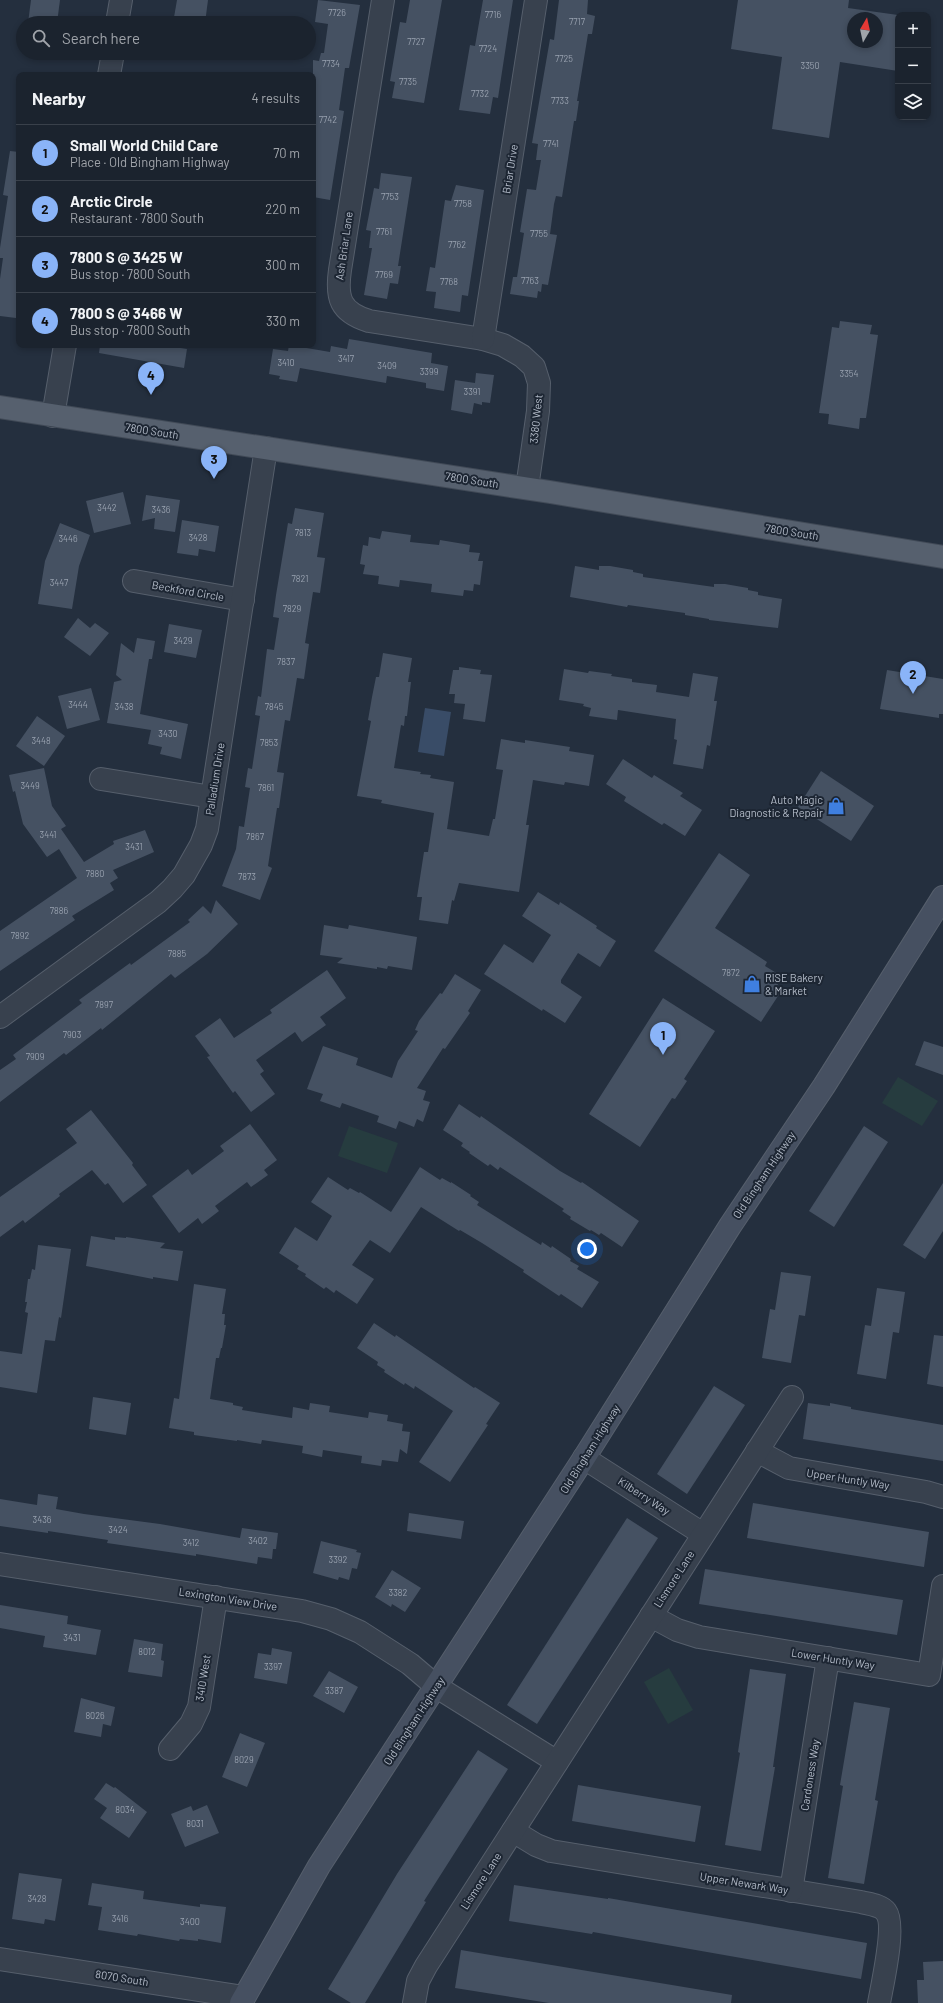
<!DOCTYPE html>
<html lang="en">
<head>
<meta charset="utf-8">
<style>
	body { margin:0; font-family:Barlow,sans-serif; background:#282f3a; color:#f1f3f6 }
	.controls { position:absolute; right:12px; top:12px; display:grid; overflow:hidden; border-radius:8px; box-shadow:0 2px 6px #0003 }
	.controls button { width:36px; height:36px; display:grid; place-items:center; padding:0; border:0; border-bottom:1px solid #39404a; background:#1b232e; color:#f1f3f6; font:20px sans-serif }
	.compass { position:absolute; left:847px; top:12px; width:36px; height:36px; border-radius:50%; background:#1b232e; box-shadow:0 2px 6px #0003; rotate:9deg }
	.you { position:absolute; left:587px; top:1249px; width:14px; height:14px; margin:-10px; border:3px solid #fff; border-radius:50%; background:#1a73e8; box-shadow:0 0 0 6px #1a73e833 }
	.badge { display:grid; place-items:center; width:26px; height:26px; border-radius:50%; background:#8ab4f8; color:#111; font-size:13px; font-weight:700 }
	.pin { position:absolute; translate:-50% -33px; filter:drop-shadow(0 1px 2px #0008) }
	.pin::after { content:''; position:absolute; top:21px; width:14px; height:12px; background:inherit; clip-path:polygon(0 0,100% 0,50% 100%) }
	.list { margin:0; padding:0; list-style:none }
	h2 { display:flex; justify-content:space-between; align-items:center; height:52px; margin:0; padding:0 16px; font-size:17px }
	h2 small { font-size:13px; font-weight:400; color:#a0a4aa }
	.list li { display:grid; grid-template-columns:26px 1fr auto; gap:12px; align-items:center; box-sizing:border-box; height:56px; padding:0 16px; border-top:1px solid #39404a }
	.list b { display:block; font-size:15px; white-space:nowrap }
	.list p { margin:0; font-size:13px; white-space:nowrap; color:#a0a4aa }
	.list em { font-size:13px; font-style:normal; color:#a0a4aa }
	.icon { flex:none; width:22px; height:22px; fill:none; stroke:currentColor; stroke-width:2; stroke-linecap:round; stroke-linejoin:round }
	.map { position:relative; flex:none; width:943px; height:2003px; overflow:hidden }
	.search { position:absolute; background:#1b232e; box-shadow:0 2px 6px #0003; left:16px; top:16px; width:300px; height:44px; display:flex; align-items:center; gap:10px; box-sizing:border-box; padding:0 14px; border-radius:22px; color:#a0a4aa; font-size:15px }
	.panel { position:absolute; background:#1b232e; box-shadow:0 2px 6px #0003; left:16px; top:72px; width:300px; height:276px; border-radius:8px }
	.map>svg:first-child { display:block }
	.green { fill:#263c3f }
	.water { fill:#394c67 }
	.building { fill:#455162; fill-rule:evenodd }
	.lines { fill:none; stroke-linecap:round; stroke-linejoin:round }
	.street-casing { stroke:#565f6c; stroke-width:24 }
	.secondary-casing { stroke:#565f6c; stroke-width:24 }
	.primary-casing { stroke:#414a57; stroke-width:24 }
	.street { stroke:#38414e; stroke-width:22 }
	.secondary { stroke:#465061; stroke-width:22 }
	.primary { stroke:#56606e; stroke-width:22 }
	.labels { text-anchor:middle; stroke-width:4; stroke-linejoin:round; paint-order:stroke }
	.number-label { font-size:9px; fill:#98a1af }
	.street-label { font-size:11px; fill:#b4bcc9; stroke:#1d2633 }
	.poi-label { font-size:11px; fill:#b4bcc9; stroke:#1d2633; text-anchor:end }
</style>
</head>
<body>
<div class="map">
<svg width="943" height="2003" viewBox="0 0 943 2003">
	<rect width="100%" height="100%" fill="#242f3e"/>
	<g class="green">
		<polygon points="898,1077 938,1101 922,1126 882,1103"/>
		<polygon points="349,1126 398,1143 387,1173 338,1156"/>
		<polygon points="669,1668 693,1710 668,1724 644,1682"/>
	</g>
	<polygon class="water" points="425,708 451,712 444,756 418,752"/>
	<g class="building">
		<polygon points="31,0 60,0 57,23 28,23"/>
		<polygon points="177,0 208,0 205,23 173,23"/>
		<polygon points="318,0 360,5 349,68 345,68 339,110 344,111 330,200 313,197 313,94 315,81 313,81 313,60 319,61 321,53 324,53 328,24 315,22"/>
		<polygon points="410,0 442,0 424,103 392,98 395,82 390,81 400,22 406,23"/>
		<polygon points="483,0 513,0 498,98 493,97 490,114 459,110 470,45 475,46"/>
		<polygon points="559,0 588,0 587,14 595,16 592,34 588,34 577,101 579,101 576,121 574,121 562,197 556,196 554,204 550,234 557,235 548,285 542,284 541,292 538,291 537,298 510,294 513,277 517,277 524,233 520,232 527,189 536,190 541,160 536,160 538,144 532,143 550,39 554,40"/>
		<path d="M 738,0 L 849,0 L 848,8 L 898,15 L 898,71 L 840,62 L 829,138 L 772,129 L 782,57 L 731,49 ZM 853,18 L 877,18 L 877,42 L 853,42 Z"/>
		<polygon points="10,151 19,152 19,299 16,318 0,316 0,279 3,258 0,258 0,248 8,196 3,195"/>
		<polygon points="381,173 412,177 398,266 401,266 398,284 390,283 387,299 364,295 372,248 369,248 371,231 366,230 374,188 379,189"/>
		<polygon points="456,185 484,190 468,296 462,295 460,312 434,308 436,292 426,291 430,267 435,268 445,200 451,201"/>
		<polygon points="840,321 872,325 870,334 878,335 866,418 860,418 859,429 828,424 829,414 819,413 832,327 839,328"/>
		<polygon points="349,339 432,353 431,363 448,366 444,391 426,388 426,383 387,376 386,383 300,368 297,382 279,379 280,376 269,374 273,349 288,351 289,345 330,352 331,346 347,349"/>
		<polygon points="100,345 162,345 187,349 184,368 99,353"/>
		<polygon points="476,373 494,375 490,403 482,402 482,405 474,403 472,414 451,410 455,380 475,383"/>
		<polygon points="123,492 131,524 94,533 86,501"/>
		<polygon points="146,495 180,500 175,532 154,529 155,518 142,521"/>
		<polygon points="295,508 324,513 317,557 325,558 320,593 313,592 305,643 309,644 304,679 297,678 290,721 285,720 277,772 284,773 279,808 277,808 268,866 272,868 260,900 222,886 236,849 239,826 244,827 250,788 245,787 248,768 252,769 260,716 255,715 258,696 261,697 267,649 274,650 279,618 273,617 276,595 288,523 292,524"/>
		<polygon points="182,520 219,526 215,552 199,549 198,556 177,553"/>
		<polygon points="60,523 90,535 79,566 72,609 38,604 45,561"/>
		<polygon points="382,531 411,535 410,542 439,545 440,540 470,545 469,552 480,553 478,561 483,561 480,585 474,584 473,591 464,590 463,596 431,592 432,584 400,580 399,587 378,584 379,576 363,574 365,565 360,564 363,545 368,546 369,537 380,539"/>
		<polygon points="575,566 599,570 599,566 610,566 633,570 633,572 643,574 643,577 714,587 714,584 725,584 748,588 748,590 758,592 758,595 782,599 778,628 709,620 709,619 685,615 685,613 628,605 627,607 570,597"/>
		<polygon points="78,618 90,628 95,623 109,633 90,656 64,637"/>
		<polygon points="169,624 202,630 196,658 164,652"/>
		<polygon points="137,638 155,641 152,659 149,659 140,714 188,724 181,759 160,754 162,747 148,744 151,730 107,723 114,682 122,680 116,675 121,643 134,653"/>
		<polygon points="383,653 412,658 408,682 411,682 407,716 405,716 404,726 401,725 394,768 421,772 420,774 431,775 430,778 454,782 447,829 489,836 493,819 495,819 503,770 496,769 501,739 525,743 525,740 570,747 569,751 594,755 589,786 565,782 564,785 533,780 526,825 529,825 519,892 459,883 454,901 452,900 448,924 419,920 422,897 417,897 424,852 428,852 434,813 381,803 382,800 357,796 371,721 368,720 372,697 376,677 379,677"/>
		<polygon points="459,667 481,670 480,674 492,675 485,722 463,719 465,704 454,703 455,694 449,694 453,670 459,670"/>
		<polygon points="564,669 588,673 589,671 612,674 611,676 632,679 632,682 657,685 656,692 689,697 693,673 718,677 714,701 717,701 710,746 707,745 703,769 673,764 677,740 674,739 676,719 618,710 617,720 589,716 591,708 583,706 584,704 559,700"/>
		<polygon points="887,670 943,679 943,714 939,714 939,718 880,709"/>
		<polygon points="91,688 100,720 67,729 58,696"/>
		<polygon points="37,716 65,736 44,766 16,746"/>
		<polygon points="623,759 652,778 654,775 683,793 680,796 702,810 685,836 664,823 662,825 624,801 626,797 606,784"/>
		<polygon points="44,768 52,806 66,826 61,829 84,862 114,844 113,841 145,830 154,852 113,870 118,878 110,883 114,890 72,916 75,920 0,971 0,931 77,878 59,849 47,857 23,824 15,791 13,792 9,775"/>
		<polygon points="821,771 874,806 851,841 798,807"/>
		<polygon points="719,853 750,875 715,928 767,962 765,966 783,977 774,990 780,993 761,1022 654,951"/>
		<polygon points="538,892 559,905 560,902 597,926 596,928 616,941 600,967 578,953 561,980 561,983 582,997 565,1023 543,1009 542,1011 484,974 504,944 533,963 551,935 522,916"/>
		<polygon points="216,900 238,924 207,954 175,978 171,974 102,1030 101,1028 66,1055 64,1053 0,1102 0,1070 16,1059 13,1055 82,1003 79,1000 130,963 131,965 190,922 188,920 203,906 211,914"/>
		<polygon points="324,925 348,929 349,925 417,937 412,970 388,966 387,969 377,967 377,969 337,963 343,958 320,955"/>
		<polygon points="327,970 346,998 320,1017 326,1025 302,1042 295,1032 256,1060 264,1071 260,1074 275,1094 251,1112 235,1091 233,1093 207,1057 210,1056 195,1036 220,1018 234,1038 272,1013 270,1010"/>
		<polygon points="455,974 481,990 468,1011 470,1013 445,1049 443,1048 417,1088 426,1091 423,1100 430,1102 423,1122 417,1119 414,1127 399,1121 396,1129 377,1122 379,1116 342,1103 340,1108 320,1101 323,1094 307,1089 323,1046 358,1058 356,1065 392,1078 398,1061 418,1031 415,1030 419,1021 440,993 442,994"/>
		<polygon points="663,998 715,1031 684,1079 687,1081 675,1099 672,1098 640,1147 589,1114"/>
		<polygon points="924,1041 943,1047 943,1075 915,1065"/>
		<polygon points="459,1104 480,1118 481,1116 560,1171 581,1183 582,1182 639,1221 622,1247 601,1233 599,1235 591,1230 590,1231 570,1219 571,1217 562,1211 564,1209 500,1167 498,1170 490,1164 488,1166 469,1153 470,1152 461,1146 463,1143 443,1130"/>
		<polygon points="91,1110 133,1163 132,1165 147,1185 123,1203 108,1183 105,1185 92,1170 59,1194 60,1196 25,1223 23,1220 0,1237 0,1197 77,1143 66,1129"/>
		<polygon points="250,1124 277,1160 264,1170 268,1175 251,1187 247,1182 215,1206 219,1211 202,1224 198,1218 179,1233 152,1196 188,1169 192,1175 224,1151 220,1146"/>
		<polygon points="864,1126 888,1142 834,1227 809,1211"/>
		<polygon points="420,1167 440,1180 442,1178 451,1183 451,1182 471,1195 470,1196 479,1202 477,1205 520,1232 541,1245 542,1242 551,1248 552,1246 571,1259 570,1261 579,1266 577,1269 599,1282 582,1308 561,1294 559,1296 523,1272 524,1270 482,1243 460,1230 459,1231 421,1207 390,1253 370,1240 352,1265 374,1279 357,1304 336,1290 334,1293 326,1287 324,1289 305,1276 306,1274 297,1269 299,1266 279,1253 295,1227 317,1241 332,1216 311,1202 328,1177 348,1190 350,1188 359,1193 360,1192 391,1212"/>
		<polygon points="943,1183 943,1231 925,1259 903,1245"/>
		<polygon points="91,1236 115,1240 115,1237 126,1238 126,1237 165,1243 160,1248 183,1251 178,1281 153,1277 153,1279 86,1266"/>
		<polygon points="38,1245 71,1249 61,1318 59,1317 55,1341 45,1340 37,1393 0,1387 0,1351 22,1354 28,1313 25,1312 27,1302 25,1302 28,1279 30,1279 32,1269 35,1270"/>
		<polygon points="781,1272 811,1276 805,1316 799,1315 791,1363 762,1358 770,1309 775,1310"/>
		<polygon points="194,1284 226,1289 222,1314 225,1314 224,1325 226,1325 222,1348 221,1348 219,1358 216,1358 210,1399 233,1403 233,1405 243,1407 242,1410 292,1418 293,1407 309,1410 310,1403 330,1406 329,1412 368,1418 369,1412 388,1415 387,1421 403,1424 402,1431 410,1432 407,1454 400,1449 398,1462 382,1460 381,1466 361,1463 362,1456 323,1450 322,1457 302,1453 303,1446 262,1440 261,1444 237,1440 237,1441 194,1435 194,1432 169,1428 174,1398 179,1399"/>
		<polygon points="877,1288 905,1292 899,1333 893,1332 886,1379 857,1374 865,1325 871,1326"/>
		<polygon points="374,1323 395,1337 396,1335 474,1388 475,1387 500,1403 486,1424 488,1425 450,1482 419,1462 453,1411 415,1386 414,1389 405,1383 404,1385 384,1372 385,1370 377,1365 378,1362 357,1348"/>
		<polygon points="934,1335 943,1336 943,1387 927,1384"/>
		<polygon points="714,1386 745,1405 687,1494 657,1474"/>
		<polygon points="93,1397 131,1403 126,1435 89,1429"/>
		<polygon points="808,1403 830,1406 830,1403 851,1407 851,1409 943,1425 943,1461 803,1439"/>
		<polygon points="38,1494 58,1497 56,1509 84,1514 160,1524 240,1538 242,1528 278,1533 276,1549 273,1549 272,1559 258,1557 257,1564 196,1554 196,1556 107,1543 108,1540 48,1531 48,1533 0,1526 0,1499 37,1505"/>
		<polygon points="753,1503 929,1532 924,1567 747,1538"/>
		<polygon points="409,1513 464,1521 461,1539 407,1531"/>
		<polygon points="627,1518 658,1538 537,1724 507,1705"/>
		<polygon points="321,1541 357,1550 356,1552 361,1553 357,1569 352,1568 349,1580 339,1577 338,1580 313,1573"/>
		<polygon points="705,1569 903,1600 897,1635 699,1604"/>
		<polygon points="392,1570 421,1588 405,1612 392,1604 391,1607 375,1597"/>
		<polygon points="0,1605 68,1616 67,1624 101,1630 96,1655 43,1647 45,1636 0,1628"/>
		<polygon points="134,1639 163,1644 161,1660 164,1661 162,1677 128,1672"/>
		<polygon points="272,1648 292,1652 287,1684 254,1678 258,1653 271,1655"/>
		<polygon points="750,1669 786,1674 773,1767 775,1767 761,1851 725,1845 740,1753 738,1752"/>
		<polygon points="329,1671 358,1687 344,1713 313,1696"/>
		<polygon points="81,1698 115,1707 111,1726 103,1724 101,1737 74,1732"/>
		<polygon points="854,1702 890,1708 875,1800 878,1801 864,1884 828,1878 843,1786 840,1785"/>
		<polygon points="240,1733 265,1743 247,1787 222,1777"/>
		<polygon points="478,1750 508,1769 424,1901 426,1902 365,2003 351,2003 328,1989 397,1874"/>
		<polygon points="106,1783 114,1788 115,1787 147,1812 129,1838 100,1818 107,1808 94,1799"/>
		<polygon points="578,1785 701,1806 695,1842 572,1821"/>
		<polygon points="207,1805 219,1833 185,1847 171,1814 191,1806 193,1811"/>
		<polygon points="19,1873 62,1879 55,1921 45,1919 44,1924 12,1919"/>
		<polygon points="92,1883 144,1891 143,1899 200,1907 200,1904 226,1907 221,1943 198,1939 198,1941 180,1939 179,1941 138,1934 137,1936 98,1930 102,1907 88,1905"/>
		<polygon points="514,1885 608,1899 608,1898 867,1943 861,1979 593,1932 592,1934 509,1921"/>
		<polygon points="461,1950 732,1995 731,2003 549,2003 455,1988"/>
		<polygon points="943,1961 943,2003 918,2003 917,1980 924,1980 923,1962"/>
	</g>
	<g class="lines">
		<g class="street-casing">
			<g id="street">
				<path d="M 383,0 L 340,270 C 336,298 340,312 369,321 L 483,339 L 503,345 L 522,356 L 534,367 L 539,383 L 538,411 L 527,488"/>
				<polyline points="117,23 121,0"/>
				<polyline points="109,75 113,53"/>
				<polyline points="483,339 536,0"/>
				<polyline points="53,416 65,345"/>
				<polyline points="134,581 243,600"/>
				<polyline points="101,779 212,797"/>
				<polyline points="0,1017 158,902 172,889 184,875 201,845 207,829 212,797 266,448"/>
				<polyline points="757,1451 789,1468 926,1492 943,1497"/>
				<polyline points="584,1458 703,1534"/>
				<polyline points="0,1564 302,1611 331,1619 360,1632 410,1664 437,1687 557,1762"/>
				<polyline points="651,1616 677,1630 699,1637 929,1675 943,1586"/>
				<polyline points="170,1749 191,1724 199,1707 216,1597"/>
				<path d="M 513,1831 L 536,1845 L 551,1851 L 861,1902 C 868,1904 881,1905 886,1912 C 896,1925 882,1986 879,2003"/>
				<polyline points="791,1891 828,1658"/>
				<polyline points="0,1959 244,1997"/>
				<polyline points="414,2003 418,1981 426,1966 792,1397"/>
			</g>
		</g>
		<g class="secondary-casing">
			<polyline id="secondary" points="241,2003 319,1866 584,1458 730,1226 824,1086 943,897"/>
		</g>
		<g class="primary-casing">
			<polyline id="primary" points="0,407 550,492 943,557"/>
		</g>
		<use href="#street" class="street"/>
		<use href="#secondary" class="secondary"/>
		<use href="#primary" class="primary"/>
	</g>
	<defs>
		<g id="shop-bare" transform="scale(1.38)"><path d="M-5-2.5h2.3a2.7 3.5 0 0 1 5.4 0H5L5.5 6h-11ZM-1.5-2.5h3a1.5 2.3 0 0 0-3 0Z" fill="#3f7fe0" stroke="#1d2633" stroke-width="2.5" paint-order="stroke"/></g>
	</defs>
	<g fill-rule="evenodd">
		<use href="#shop-bare" x="836" y="806"/>
		<use href="#shop-bare" x="752" y="984"/>
	</g>
	<g class="labels">
		<g class="number-label">
			<text x="337" y="16">7726</text>
			<text x="493" y="18">7716</text>
			<text x="577" y="25">7717</text>
			<text x="416" y="45">7727</text>
			<text x="488" y="52">7724</text>
			<text x="564" y="62">7725</text>
			<text x="331" y="67">7734</text>
			<text x="810" y="69">3350</text>
			<text x="408" y="85">7735</text>
			<text x="480" y="97">7732</text>
			<text x="560" y="104">7733</text>
			<text x="328" y="123">7742</text>
			<text x="551" y="147">7741</text>
			<text x="390" y="200">7753</text>
			<text x="463" y="207">7758</text>
			<text x="384" y="235">7761</text>
			<text x="539" y="237">7755</text>
			<text x="457" y="248">7762</text>
			<text x="384" y="278">7769</text>
			<text x="530" y="284">7763</text>
			<text x="449" y="285">7768</text>
			<text x="346" y="362">3417</text>
			<text x="286" y="366">3410</text>
			<text x="387" y="369">3409</text>
			<text x="429" y="375">3399</text>
			<text x="849" y="377">3354</text>
			<text x="472" y="395">3391</text>
			<text x="107" y="511">3442</text>
			<text x="161" y="513">3436</text>
			<text x="303" y="536">7813</text>
			<text x="198" y="541">3428</text>
			<text x="68" y="542">3446</text>
			<text x="300" y="582">7821</text>
			<text x="59" y="586">3447</text>
			<text x="292" y="612">7829</text>
			<text x="183" y="644">3429</text>
			<text x="286" y="665">7837</text>
			<text x="78" y="708">3444</text>
			<text x="124" y="710">3438</text>
			<text x="274" y="710">7845</text>
			<text x="168" y="737">3430</text>
			<text x="41" y="744">3448</text>
			<text x="269" y="746">7853</text>
			<text x="30" y="789">3449</text>
			<text x="266" y="791">7861</text>
			<text x="48" y="838">3441</text>
			<text x="255" y="840">7867</text>
			<text x="134" y="850">3431</text>
			<text x="95" y="877">7880</text>
			<text x="247" y="880">7873</text>
			<text x="59" y="914">7886</text>
			<text x="20" y="939">7892</text>
			<text x="177" y="957">7885</text>
			<text x="731" y="976">7872</text>
			<text x="104" y="1008">7897</text>
			<text x="72" y="1038">7903</text>
			<text x="35" y="1060">7909</text>
			<text x="42" y="1523">3436</text>
			<text x="118" y="1533">3424</text>
			<text x="258" y="1544">3402</text>
			<text x="191" y="1546">3412</text>
			<text x="338" y="1563">3392</text>
			<text x="398" y="1596">3382</text>
			<text x="72" y="1641">3431</text>
			<text x="147" y="1655">8012</text>
			<text x="273" y="1670">3397</text>
			<text x="334" y="1694">3387</text>
			<text x="95" y="1719">8026</text>
			<text x="244" y="1763">8029</text>
			<text x="125" y="1813">8034</text>
			<text x="195" y="1827">8031</text>
			<text x="37" y="1902">3428</text>
			<text x="120" y="1922">3416</text>
			<text x="190" y="1925">3400</text>
		</g>
		<g class="street-label">
			<text transform="translate(510 169) rotate(-81)" y="4">Briar Drive</text>
			<text transform="translate(344 246) rotate(-82)" y="4">Ash Briar Lane</text>
			<text transform="translate(536 419) rotate(-84)" y="4">3380 West</text>
			<text transform="translate(152 431) rotate(9)" y="4">7800 South</text>
			<text transform="translate(472 480) rotate(9)" y="4">7800 South</text>
			<text transform="translate(792 532) rotate(9)" y="4">7800 South</text>
			<text transform="translate(188 591) rotate(10)" y="4">Beckford Circle</text>
			<text transform="translate(215 779) rotate(-81)" y="4">Palladium Drive</text>
			<text transform="translate(764 1175) rotate(-56)" y="4">Old Bingham Highway</text>
			<text transform="translate(590 1449) rotate(-58)" y="4">Old Bingham Highway</text>
			<text transform="translate(848 1479) rotate(9)" y="4">Upper Huntly Way</text>
			<text transform="translate(644 1496) rotate(33)" y="4">Kilberry Way</text>
			<text transform="translate(674 1579) rotate(-57)" y="4">Lismore Lane</text>
			<text transform="translate(228 1599) rotate(9)" y="4">Lexington View Drive</text>
			<text transform="translate(833 1659) rotate(9)" y="4">Lower Huntly Way</text>
			<text transform="translate(203 1678) rotate(-81)" y="4">3410 West</text>
			<text transform="translate(414 1721) rotate(-57)" y="4">Old Bingham Highway</text>
			<text transform="translate(810 1775) rotate(-81)" y="4">Cardoness Way</text>
			<text transform="translate(481 1881) rotate(-57)" y="4">Lismore Lane</text>
			<text transform="translate(744 1883) rotate(9)" y="4">Upper Newark Way</text>
			<text transform="translate(122 1978) rotate(9)" y="4">8070 South</text>
		</g>
		<g class="poi-label">
			<text x="823" y="804">Auto Magic<tspan x="823" dy="13">Diagnostic &amp; Repair</tspan></text>
			<text x="765" y="982" text-anchor="start">RISE Bakery<tspan x="765" dy="13">&amp; Market</tspan></text>
		</g>
	</g>
</svg>
<div class="controls">
<button>+</button>
<button>−</button>
<button><svg class="icon" aria-label="layers" viewBox="0 0 24 24"><path d="M12 4l9 5-9 5-9-5zM3 14l9 5 9-5"/></svg></button>
</div>
<svg class="compass" viewBox="-18 -18 36 36"><path d="M0-13l5 13h-10z" fill="#e53935"/><path d="M0 13l5-13h-10z" fill="#a0a4aa"/></svg>
<div class="you"></div>
<div class="pin badge" style="left:663px;top:1055px">1</div>
<div class="pin badge" style="left:913px;top:694px">2</div>
<div class="pin badge" style="left:214px;top:479px">3</div>
<div class="pin badge" style="left:151px;top:395px">4</div>
<div class="search"><svg class="icon" aria-label="search" viewBox="0 0 24 24"><circle cx="10" cy="10" r="6"/><path d="M15 15l6 6"/></svg>Search here</div>
<section class="panel">
<h2>Nearby<small>4 results</small></h2>
<ul class="list">
<li><span class="badge">1</span><div><b>Small World Child Care</b><p>Place · Old Bingham Highway</p></div><em>70 m</em></li>
<li><span class="badge">2</span><div><b>Arctic Circle</b><p>Restaurant · 7800 South</p></div><em>220 m</em></li>
<li><span class="badge">3</span><div><b>7800 S @ 3425 W</b><p>Bus stop · 7800 South</p></div><em>300 m</em></li>
<li><span class="badge">4</span><div><b>7800 S @ 3466 W</b><p>Bus stop · 7800 South</p></div><em>330 m</em></li>
</ul>
</section>
</div>
</body>
</html>
